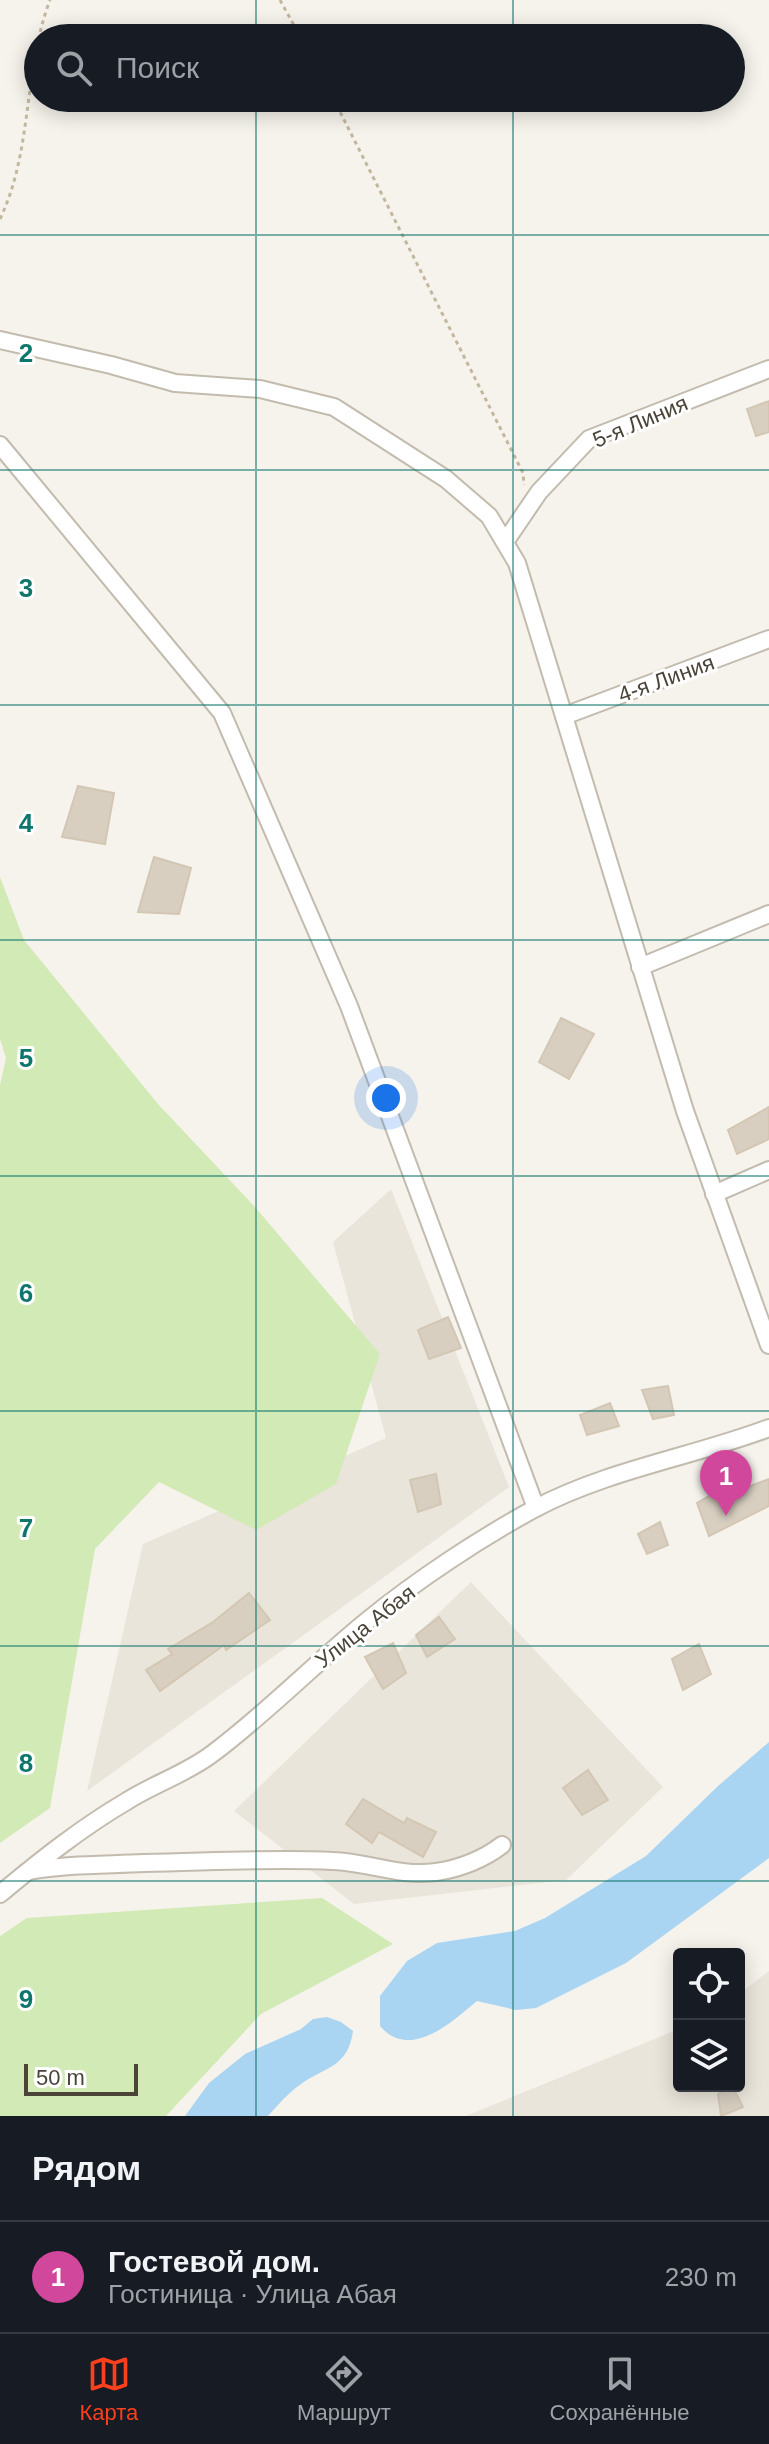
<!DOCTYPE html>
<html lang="ru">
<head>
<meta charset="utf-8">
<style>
	body { margin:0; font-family:Arial,sans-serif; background:#20242c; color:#f1f3f6 }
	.controls { position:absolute; right:24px; bottom:24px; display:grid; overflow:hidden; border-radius:8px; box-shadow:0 4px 20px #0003 }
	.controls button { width:72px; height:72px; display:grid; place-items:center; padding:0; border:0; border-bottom:2px solid #363941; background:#171b24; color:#f1f3f6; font:40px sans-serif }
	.scale { position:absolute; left:24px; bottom:20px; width:114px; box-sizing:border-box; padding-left:8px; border:4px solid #4b4439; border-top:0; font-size:22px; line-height:28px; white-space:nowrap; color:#4b4439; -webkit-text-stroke:6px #fff; paint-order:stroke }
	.you { position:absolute; left:386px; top:1098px; width:28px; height:28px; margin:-20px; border:6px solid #fff; border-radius:50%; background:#1a73e8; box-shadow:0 0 0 12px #1a73e833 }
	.badge { display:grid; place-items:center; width:52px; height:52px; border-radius:50%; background:#fc3f1d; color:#fff; font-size:26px; font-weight:700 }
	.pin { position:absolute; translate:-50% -66px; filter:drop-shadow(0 2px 4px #0008) }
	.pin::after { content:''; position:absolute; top:42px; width:28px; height:24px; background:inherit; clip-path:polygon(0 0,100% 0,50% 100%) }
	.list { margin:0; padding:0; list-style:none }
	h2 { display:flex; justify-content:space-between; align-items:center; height:104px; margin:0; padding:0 32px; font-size:34px }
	h2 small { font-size:26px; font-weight:400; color:#9ea1a6 }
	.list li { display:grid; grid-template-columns:52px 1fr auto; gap:24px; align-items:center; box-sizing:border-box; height:112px; padding:0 32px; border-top:2px solid #363941 }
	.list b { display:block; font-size:30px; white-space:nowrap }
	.list p { margin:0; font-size:26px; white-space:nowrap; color:#9ea1a6 }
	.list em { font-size:26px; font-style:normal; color:#9ea1a6 }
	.icon { flex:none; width:44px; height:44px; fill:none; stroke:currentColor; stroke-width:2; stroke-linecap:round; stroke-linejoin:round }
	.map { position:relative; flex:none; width:769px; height:2116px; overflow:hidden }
	.search { position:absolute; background:#171b24; box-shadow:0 4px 20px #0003; left:24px; right:24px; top:24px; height:88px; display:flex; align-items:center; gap:20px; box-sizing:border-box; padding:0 28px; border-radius:44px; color:#9ea1a6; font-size:30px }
	.sheet { height:216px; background:#171b24 }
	nav { display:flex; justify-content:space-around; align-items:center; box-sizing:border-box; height:112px; border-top:2px solid #363941; background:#171b24; font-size:22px; color:#9ea1a6 }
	nav a { display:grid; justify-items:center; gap:4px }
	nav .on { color:#fc3f1d }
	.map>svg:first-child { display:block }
	.residential { fill:#eae5da }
	.green { fill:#d2eab5 }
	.water { fill:#a9d4f2 }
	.building { fill:#d8cfc1; stroke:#d3c7b4; stroke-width:2 }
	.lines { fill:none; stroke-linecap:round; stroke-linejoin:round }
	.minor-casing { stroke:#c2bbae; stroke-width:20 }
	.path { stroke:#c4b79f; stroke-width:3; stroke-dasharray:4 4; stroke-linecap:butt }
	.minor { stroke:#fff; stroke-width:16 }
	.grid { fill:none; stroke:#0f766e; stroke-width:2; stroke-opacity:0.55 }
	.labels { text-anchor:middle; stroke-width:6; stroke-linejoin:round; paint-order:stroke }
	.street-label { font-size:22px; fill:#4b4439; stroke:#fff }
	.grid-label { font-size:26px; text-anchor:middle; font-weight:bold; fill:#0f766e; stroke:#fff; stroke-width:6; stroke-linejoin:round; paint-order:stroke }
</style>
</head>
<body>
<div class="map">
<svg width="769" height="2116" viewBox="0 0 769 2116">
	<rect width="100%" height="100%" fill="#f6f3ec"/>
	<g class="residential">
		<polygon points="391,1189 509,1487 87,1791 143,1544 386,1438 333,1242"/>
		<polygon points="471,1582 663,1787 566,1880 354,1904 234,1811"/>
		<polygon points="769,1971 769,2116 466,2116 679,2029 679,2086 739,2086 739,1994"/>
	</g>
	<g class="green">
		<polygon points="0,877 24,940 158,1104 255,1207 380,1354 336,1484 256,1530 159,1482 95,1549 50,1808 0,1843 0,1085 6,1058 0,1039"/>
		<polygon points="322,1898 393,1944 261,2014 166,2116 0,2116 0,1936 27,1918"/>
	</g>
	<g class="water">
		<path d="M 769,1742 L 769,1858 L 626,1963 L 536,2008 L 516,2010 L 477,2001 C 452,2022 410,2061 380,2026 L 380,1996 L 407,1961 L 437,1943 L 515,1931 L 545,1918 L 646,1856 L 718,1786 Z"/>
		<path d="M 327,2017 L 341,2022 L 353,2031 C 348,2067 327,2066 301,2084 C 288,2093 278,2105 268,2116 L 185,2116 L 209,2083 L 245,2054 L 301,2029 L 313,2019 Z"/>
	</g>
	<g class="building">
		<polygon points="769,401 769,432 756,436 747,409"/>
		<polygon points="78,786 114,793 105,844 62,837"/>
		<polygon points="154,857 191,868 179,914 138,912"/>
		<polygon points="561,1018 594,1034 569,1079 539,1062"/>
		<polygon points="769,1107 769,1139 737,1154 728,1130"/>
		<polygon points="448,1317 461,1348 429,1359 418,1330"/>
		<polygon points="668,1386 674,1415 653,1419 642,1390"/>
		<polygon points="610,1403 619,1426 587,1435 580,1415"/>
		<polygon points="436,1474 441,1504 418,1512 410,1480"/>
		<polygon points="769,1479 769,1506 709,1536 697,1503 728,1485 732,1493"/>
		<polygon points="660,1522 668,1545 647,1554 638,1534"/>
		<polygon points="249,1593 270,1620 226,1650 224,1645 160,1691 146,1670 172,1654 168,1649 213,1622"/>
		<polygon points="439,1617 455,1639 427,1657 416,1635"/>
		<polygon points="393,1643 406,1673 383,1689 365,1657"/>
		<polygon points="699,1644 711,1674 683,1690 672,1659"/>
		<polygon points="588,1770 608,1800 582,1815 563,1788"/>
		<polygon points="363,1799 404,1823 407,1818 436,1832 423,1857 379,1832 372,1843 346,1824"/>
		<polygon points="732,2086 743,2107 721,2116 718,2094"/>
	</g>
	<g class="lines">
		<g class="minor-casing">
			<g id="minor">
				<polyline points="0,340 111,365 175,383 260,389 334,407 446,479 489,516 517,563 685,1111 769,1345"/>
				<polyline points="0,445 222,713 349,1006 536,1508"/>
				<polyline points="505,542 539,492 589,439 769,369"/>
				<polyline points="564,716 769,639"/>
				<polyline points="640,967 769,914"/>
				<polyline points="714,1194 769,1170"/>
				<path d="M 29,1871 C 67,1864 105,1865 144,1863 C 207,1862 270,1858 333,1861 C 369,1862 398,1877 436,1872 C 459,1869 484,1859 502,1845"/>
				<path d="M 0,1894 C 41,1860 81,1828 127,1801 C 154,1784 187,1773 212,1754 C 267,1713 315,1663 368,1620 C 417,1580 479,1539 534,1509 C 607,1470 692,1457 769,1428"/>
			</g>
		</g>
		<g class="path">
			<polyline points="280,0 301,38"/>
			<polyline points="333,98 523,473 524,485"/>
			<path d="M 0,219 C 33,150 23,71 50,0"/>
		</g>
		<use href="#minor" class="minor"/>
	</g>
	<path class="grid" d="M 256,0 L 256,38M 513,0 L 513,38M 256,98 L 256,2116M 513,98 L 513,2116M 0,235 L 769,235M 0,470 L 769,470M 0,705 L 769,705M 0,940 L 769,940M 0,1176 L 769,1176M 0,1411 L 769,1411M 0,1646 L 769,1646M 0,1881 L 769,1881"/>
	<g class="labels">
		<g class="street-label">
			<text transform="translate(640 421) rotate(-23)" y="8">5-я Линия</text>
			<text transform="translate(666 678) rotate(-20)" y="8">4-я Линия</text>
			<text transform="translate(365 1626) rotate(-38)" y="8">Улица Абая</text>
		</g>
	</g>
	<g class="grid-label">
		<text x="26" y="362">2</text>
		<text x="26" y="597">3</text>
		<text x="26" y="832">4</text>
		<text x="26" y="1067">5</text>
		<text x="26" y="1302">6</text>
		<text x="26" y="1537">7</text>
		<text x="26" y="1772">8</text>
		<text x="26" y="2008">9</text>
	</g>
</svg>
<div class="controls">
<button><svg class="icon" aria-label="locate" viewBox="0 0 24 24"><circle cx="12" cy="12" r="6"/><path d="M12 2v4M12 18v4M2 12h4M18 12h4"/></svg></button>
<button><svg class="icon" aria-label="layers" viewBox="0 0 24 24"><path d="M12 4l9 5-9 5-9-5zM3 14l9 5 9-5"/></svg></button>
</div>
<div class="scale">50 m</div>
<div class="you"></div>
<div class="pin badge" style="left:726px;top:1516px;background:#d1479c">1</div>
<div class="search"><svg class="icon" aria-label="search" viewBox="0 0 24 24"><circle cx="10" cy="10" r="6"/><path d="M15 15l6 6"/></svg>Поиск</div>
</div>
<section class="sheet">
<h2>Рядом<small></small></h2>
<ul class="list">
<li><span class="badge" style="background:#d1479c">1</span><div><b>Гостевой дом.</b><p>Гостиница · Улица Абая</p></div><em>230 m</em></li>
</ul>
</section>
<nav>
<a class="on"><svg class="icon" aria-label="map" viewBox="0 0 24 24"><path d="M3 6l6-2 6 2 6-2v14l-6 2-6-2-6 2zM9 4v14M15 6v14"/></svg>Карта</a>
<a><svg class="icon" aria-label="directions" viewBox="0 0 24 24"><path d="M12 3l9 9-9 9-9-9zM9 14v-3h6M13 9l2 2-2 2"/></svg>Маршрут</a>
<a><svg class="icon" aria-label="saved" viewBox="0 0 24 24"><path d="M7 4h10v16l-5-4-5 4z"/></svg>Сохранённые</a>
</nav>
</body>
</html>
